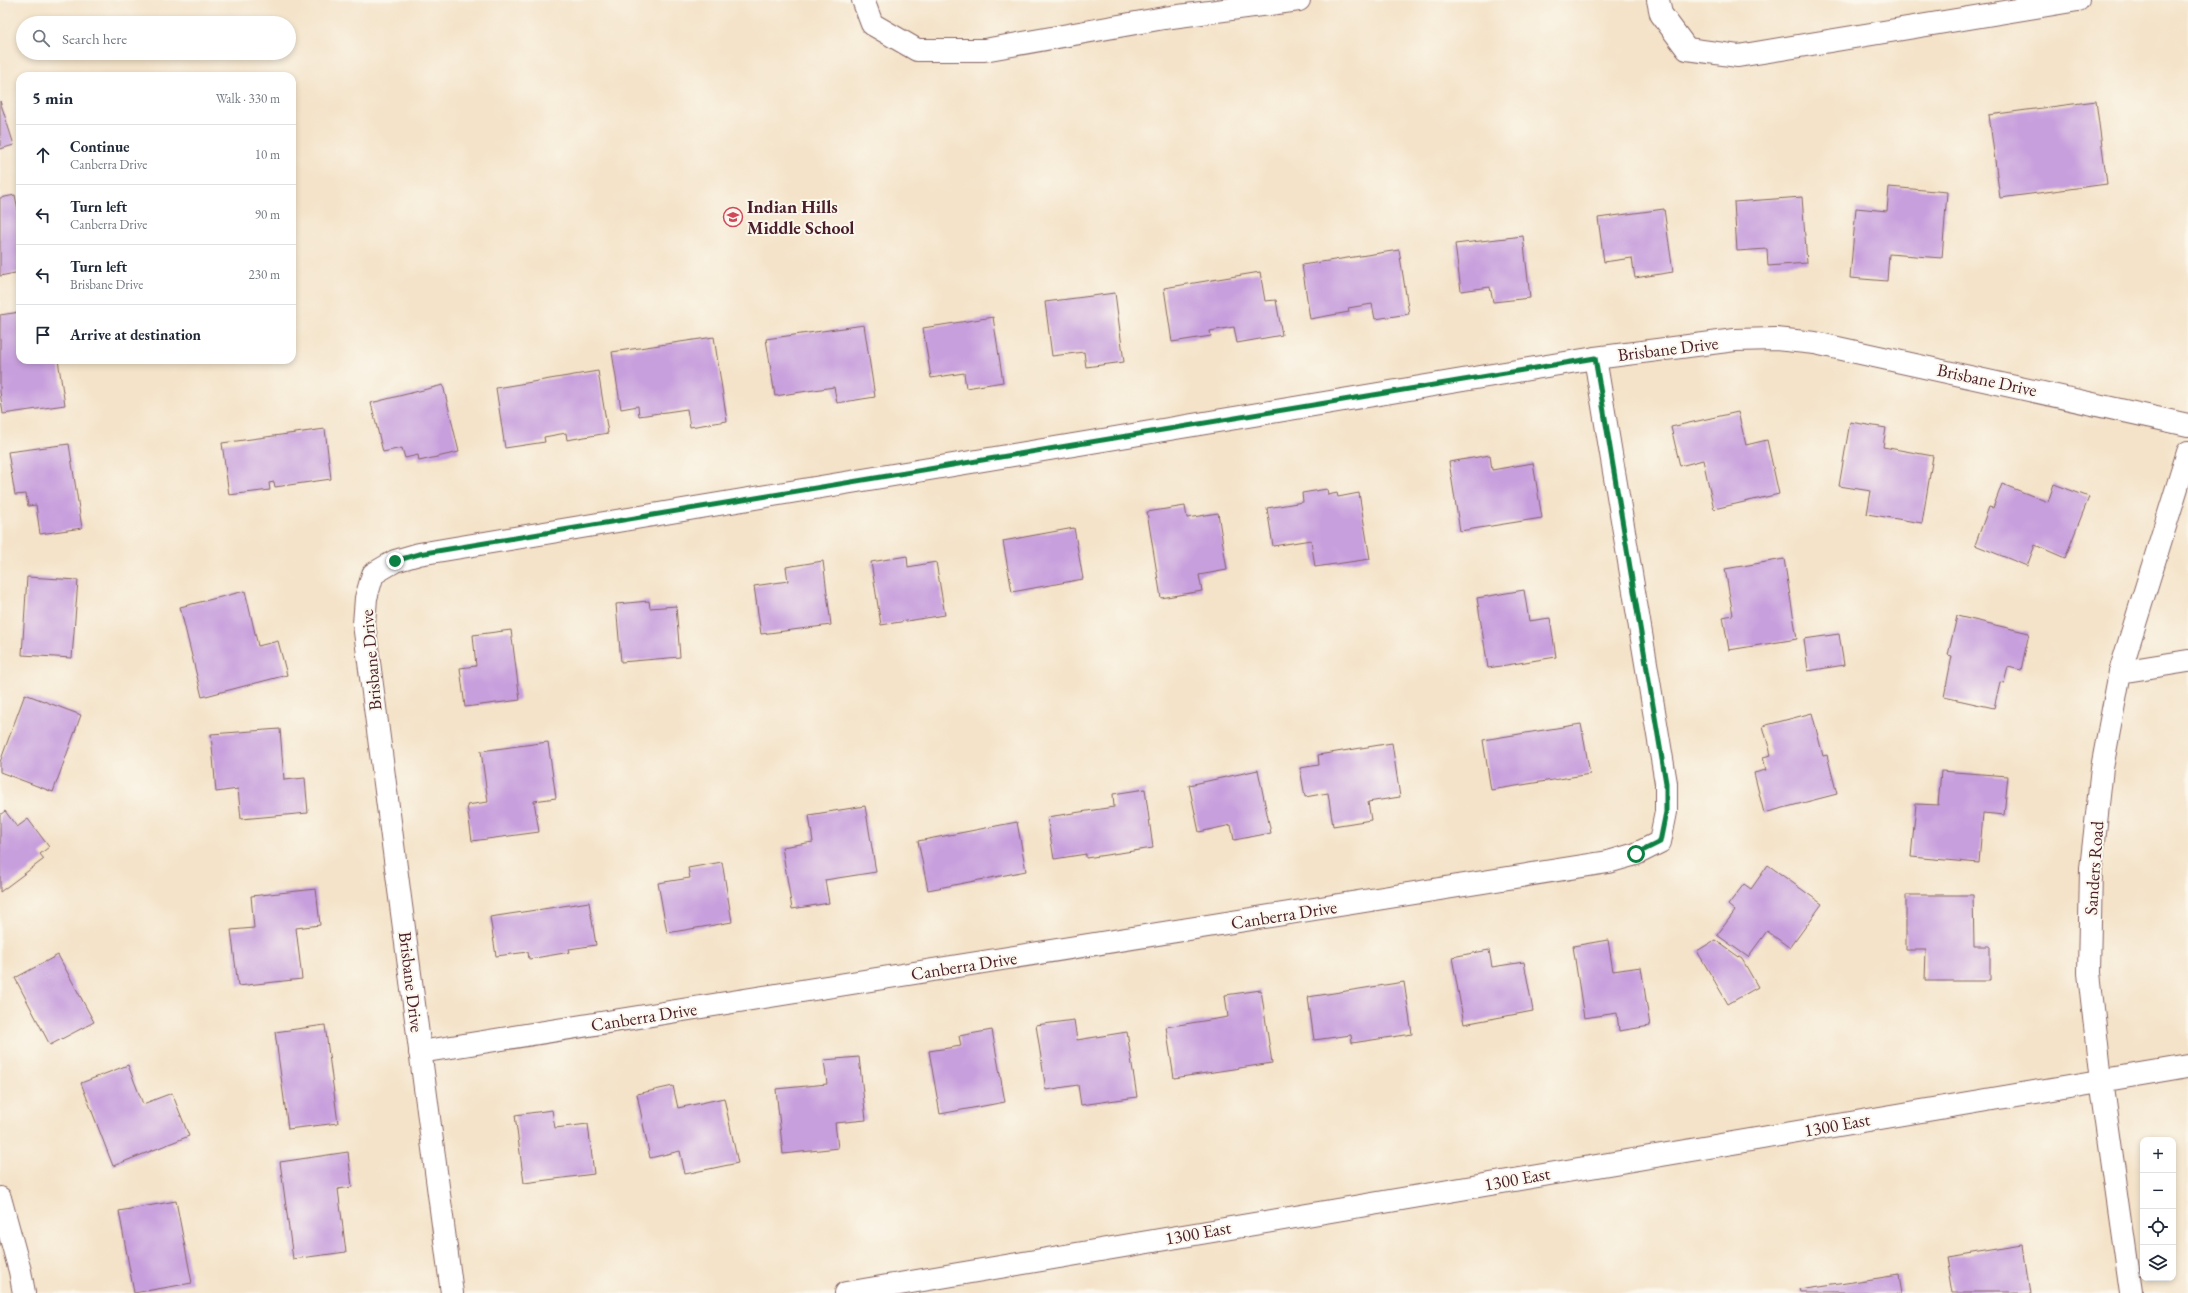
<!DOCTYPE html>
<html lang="en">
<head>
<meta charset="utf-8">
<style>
	body { margin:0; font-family:"EB Garamond",serif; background:#f2f2f3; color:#1f2937 }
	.controls { position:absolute; right:12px; bottom:12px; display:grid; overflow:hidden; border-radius:8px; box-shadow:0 2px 6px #0003 }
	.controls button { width:36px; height:36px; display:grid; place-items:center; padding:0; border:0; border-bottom:1px solid #e0e1e3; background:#fff; color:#1f2937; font:20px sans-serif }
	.stop { position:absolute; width:12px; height:12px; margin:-9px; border:3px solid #0b8043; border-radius:50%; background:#fff }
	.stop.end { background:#0b8043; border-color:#fff; box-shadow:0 1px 4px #0008 }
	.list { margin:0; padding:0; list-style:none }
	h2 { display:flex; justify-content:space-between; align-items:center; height:52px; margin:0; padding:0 16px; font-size:17px }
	h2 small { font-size:13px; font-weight:400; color:#747a83 }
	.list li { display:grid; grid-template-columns:26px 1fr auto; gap:12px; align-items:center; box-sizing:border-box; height:60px; padding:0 16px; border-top:1px solid #e0e1e3 }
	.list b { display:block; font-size:15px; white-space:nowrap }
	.list p { margin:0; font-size:13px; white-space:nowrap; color:#747a83 }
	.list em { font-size:13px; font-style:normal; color:#747a83 }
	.icon { flex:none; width:22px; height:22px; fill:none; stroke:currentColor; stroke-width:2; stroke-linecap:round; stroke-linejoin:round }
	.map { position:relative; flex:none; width:2188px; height:1293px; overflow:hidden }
	.search { position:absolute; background:#fff; box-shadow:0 2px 6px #0003; left:16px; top:16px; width:280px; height:44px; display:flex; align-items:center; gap:10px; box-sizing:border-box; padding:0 14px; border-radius:22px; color:#747a83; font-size:15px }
	.panel { position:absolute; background:#fff; box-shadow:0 2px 6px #0003; left:16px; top:72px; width:280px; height:292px; border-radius:12px }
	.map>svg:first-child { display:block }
	.building { fill:#c79fdd }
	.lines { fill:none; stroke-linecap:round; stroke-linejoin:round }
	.minor-casing { stroke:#866462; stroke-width:24 }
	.major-casing { stroke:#866462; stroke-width:24 }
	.minor { stroke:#fff; stroke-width:22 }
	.major { stroke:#fff; stroke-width:22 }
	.route { stroke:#0b8043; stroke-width:5 }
	.labels { text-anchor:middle; stroke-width:4; stroke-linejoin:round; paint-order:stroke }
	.poi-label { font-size:18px; font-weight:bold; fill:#4a1f2b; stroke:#fbf7ec; text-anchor:start }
	.street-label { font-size:18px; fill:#4a1f2b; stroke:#fbf7ec }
</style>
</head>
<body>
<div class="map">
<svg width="2188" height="1293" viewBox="0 0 2188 1293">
	<rect width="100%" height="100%" fill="#fbf7ec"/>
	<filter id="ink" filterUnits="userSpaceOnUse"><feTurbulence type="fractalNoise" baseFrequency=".025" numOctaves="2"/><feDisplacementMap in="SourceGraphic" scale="8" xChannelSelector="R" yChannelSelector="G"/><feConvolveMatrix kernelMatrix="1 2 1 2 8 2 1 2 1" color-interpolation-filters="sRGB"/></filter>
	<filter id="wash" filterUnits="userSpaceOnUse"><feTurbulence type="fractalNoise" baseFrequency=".012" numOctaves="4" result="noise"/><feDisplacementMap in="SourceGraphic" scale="16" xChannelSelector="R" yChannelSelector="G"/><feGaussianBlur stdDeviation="0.9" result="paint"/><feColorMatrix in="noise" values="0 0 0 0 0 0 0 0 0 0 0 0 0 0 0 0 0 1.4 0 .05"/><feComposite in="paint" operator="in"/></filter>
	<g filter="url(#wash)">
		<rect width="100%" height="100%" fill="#f4e3c9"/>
		<g id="blocks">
			<g class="building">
				<polygon points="0,101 14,145 0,149"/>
				<polygon points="2096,101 2107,184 2000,198 1989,115"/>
				<polygon points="1889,187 1947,192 1942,258 1889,254 1887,281 1850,278 1856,208 1887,211"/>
				<polygon points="15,195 20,220 20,272 0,276 0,198"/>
				<polygon points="1802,197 1807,263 1768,266 1767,249 1737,251 1734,202"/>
				<polygon points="1664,209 1673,272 1635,278 1632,258 1604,262 1598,218"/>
				<polygon points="1523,236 1530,298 1493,302 1490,287 1461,291 1455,244"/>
				<polygon points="1399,250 1409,314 1375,319 1372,304 1348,308 1349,312 1310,319 1302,265"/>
				<polygon points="1260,272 1265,301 1276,300 1282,335 1237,343 1234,327 1210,331 1211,336 1172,342 1164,288"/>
				<polygon points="1115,293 1124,362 1086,367 1084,352 1052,356 1045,302"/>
				<polygon points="20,312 20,360 58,360 65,405 3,414 0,392 0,315"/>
				<polygon points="993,317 1003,382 966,388 964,373 931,378 923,328"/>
				<polygon points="864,325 875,397 837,403 834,387 775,396 766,339"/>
				<polygon points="714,337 727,421 690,427 687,409 639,416 638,406 621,409 612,352"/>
				<polygon points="598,371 608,433 567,440 566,433 544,437 545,442 505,448 496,388"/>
				<polygon points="443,385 459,452 419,461 418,455 405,458 402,448 383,452 371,403"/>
				<polygon points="1738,412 1746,445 1767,440 1779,494 1714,509 1703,460 1680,466 1671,427"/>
				<polygon points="1850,422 1886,428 1883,447 1933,456 1922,523 1867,514 1871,491 1839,486"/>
				<polygon points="325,429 331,479 275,487 274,482 269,483 270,490 229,495 222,443"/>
				<polygon points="69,444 82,528 40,534 36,505 28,506 26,494 15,495 8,452"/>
				<polygon points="1490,455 1492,470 1533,463 1542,518 1460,531 1449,462"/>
				<polygon points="2002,484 2048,502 2054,484 2089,497 2065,558 2035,545 2027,566 1975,545 1989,507 1993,508"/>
				<polygon points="1327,489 1328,495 1337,493 1338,497 1359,493 1370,559 1315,567 1311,540 1273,546 1267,508 1303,502 1302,493"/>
				<polygon points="1185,506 1187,518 1218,513 1227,570 1199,575 1202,591 1161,598 1147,512"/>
				<polygon points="1074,528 1083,579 1012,592 1003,541"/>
				<polygon points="907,556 908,567 936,562 945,615 881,625 871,562"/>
				<polygon points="1784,559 1797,639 1729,650 1723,617 1733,615 1725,569"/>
				<polygon points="823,561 831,625 761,634 754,586 788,581 786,567"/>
				<polygon points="27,577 78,580 72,658 22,655"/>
				<polygon points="1524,590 1529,621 1550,618 1556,657 1488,668 1477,598"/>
				<polygon points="245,591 258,646 278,641 287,675 202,697 180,607"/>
				<polygon points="649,601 650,608 676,606 680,657 621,662 616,604"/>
				<polygon points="1957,616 2029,633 2021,670 2008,667 2004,683 2000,682 1994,708 1944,697 1952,656 1948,655"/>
				<polygon points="511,630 520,700 465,707 460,668 476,666 473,635"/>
				<polygon points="1839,634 1844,665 1808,671 1804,639"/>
				<polygon points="25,694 81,715 53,792 0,772 0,762"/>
				<polygon points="1812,713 1823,756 1827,755 1837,794 1764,813 1754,773 1766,770 1763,757 1771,755 1763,726"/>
				<polygon points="1581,724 1590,774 1491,790 1483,740"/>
				<polygon points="280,729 284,780 305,778 308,813 241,819 238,789 216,792 211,734"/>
				<polygon points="548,742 556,798 534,801 539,832 472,841 467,805 488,802 481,751"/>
				<polygon points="1392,743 1400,797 1368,802 1371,820 1333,826 1328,793 1305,797 1300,768 1319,765 1318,755"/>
				<polygon points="1258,770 1271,833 1234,840 1231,825 1199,832 1189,785"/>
				<polygon points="1941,771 2008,776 2004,815 1983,813 1979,863 1911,857 1916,804 1938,805"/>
				<polygon points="1145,789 1153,848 1086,858 1086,854 1054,859 1047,817 1114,807 1113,794"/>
				<polygon points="865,806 876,872 825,880 829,903 792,909 782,847 813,842 809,815"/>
				<polygon points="5,811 17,827 28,819 49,847 40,854 44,859 0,892 0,815"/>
				<polygon points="1017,822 1026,871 928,890 918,841"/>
				<polygon points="722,862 732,922 667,933 658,883 690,878 688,868"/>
				<polygon points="1768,865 1822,904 1790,948 1767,931 1748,957 1717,935 1735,911 1728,905 1744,884 1751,889"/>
				<polygon points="316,889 320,925 296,928 302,979 238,986 231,930 254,928 251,896"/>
				<polygon points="1906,895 1973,895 1974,946 1990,946 1990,981 1925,981 1926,950 1906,950"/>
				<polygon points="589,902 596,945 569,949 570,952 529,959 528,952 496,956 490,917"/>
				<polygon points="1608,940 1613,971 1641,967 1650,1026 1619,1031 1617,1013 1584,1018 1573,946"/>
				<polygon points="1715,940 1742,959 1758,987 1728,1004 1697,951"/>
				<polygon points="1489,950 1492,967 1524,962 1533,1011 1464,1024 1452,957"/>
				<polygon points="58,955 94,1022 50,1045 15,978"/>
				<polygon points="1404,982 1412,1034 1352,1043 1351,1035 1314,1040 1308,997"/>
				<polygon points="1261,990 1272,1063 1174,1078 1166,1027 1228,1017 1225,995"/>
				<polygon points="1074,1020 1077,1040 1127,1032 1137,1097 1081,1105 1078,1085 1046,1090 1036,1025"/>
				<polygon points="325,1025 338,1123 288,1129 275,1032"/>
				<polygon points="992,1030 1005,1102 940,1114 929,1051 961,1046 959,1036"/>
				<polygon points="859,1057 866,1120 835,1123 838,1148 783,1154 776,1089 827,1084 824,1060"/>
				<polygon points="128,1065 143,1104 172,1093 189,1136 113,1166 81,1083"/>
				<polygon points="673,1086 678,1108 724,1098 738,1163 685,1174 680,1151 650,1158 637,1094"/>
				<polygon points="552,1110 555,1128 588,1124 594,1174 524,1183 515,1115"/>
				<polygon points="348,1152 352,1187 338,1189 346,1252 293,1259 280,1162"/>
				<polygon points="176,1201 192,1283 134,1293 119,1211"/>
				<polygon points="2023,1245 2030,1293 1953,1293 1947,1257"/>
				<polygon points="1899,1275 1902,1293 1801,1293 1800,1290"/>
			</g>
		</g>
	</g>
	<g filter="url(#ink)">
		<use href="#blocks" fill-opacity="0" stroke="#866462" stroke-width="1"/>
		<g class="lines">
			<g class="minor-casing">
				<g id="minor">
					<polyline points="863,0 872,24 917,50 984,50 1164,18 1299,0"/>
					<polyline points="1658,0 1661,14 1687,49 1738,56 2078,0"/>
					<polyline points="2120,672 2188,661"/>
					<polyline points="420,1052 1608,862 1636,854 1660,842 1666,812 1666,783 1595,358"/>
					<polyline points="0,1198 20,1271 24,1293"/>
					<polyline points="452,1293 364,624 366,598 373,574 395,561 419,554 1595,358 1735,340 1776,339 1815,343 2188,425"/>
					<polyline points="2131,1293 2101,1080 2089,973 2091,869 2102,768 2120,672 2188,452"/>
				</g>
			</g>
			<g class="major-casing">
				<polyline id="major" points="846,1293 2188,1066"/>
			</g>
			<use href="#minor" class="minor"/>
			<use href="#major" class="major"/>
		</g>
	</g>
	<g class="lines" filter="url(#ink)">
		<polyline class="route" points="395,561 419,554 1595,358 1666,783 1666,812 1660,842 1636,854"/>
	</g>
	<defs>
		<g id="school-ring" transform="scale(1)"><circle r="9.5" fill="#fbf7ec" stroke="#d1495b" stroke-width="1.5"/><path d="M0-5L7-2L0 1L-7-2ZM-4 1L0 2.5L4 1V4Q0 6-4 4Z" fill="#d1495b"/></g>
	</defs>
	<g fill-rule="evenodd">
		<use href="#school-ring" x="733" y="217"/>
	</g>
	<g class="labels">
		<g class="poi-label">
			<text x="747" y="213">Indian Hills<tspan x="747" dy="21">Middle School</tspan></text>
		</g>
		<g class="street-label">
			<text transform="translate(1668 349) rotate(-7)" y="6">Brisbane Drive</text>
			<text transform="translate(1987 380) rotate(12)" y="6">Brisbane Drive</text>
			<text transform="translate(371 660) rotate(-95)" y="6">Brisbane Drive</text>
			<text transform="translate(2094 868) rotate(-86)" y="6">Sanders Road</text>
			<text transform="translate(1284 915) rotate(-9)" y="6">Canberra Drive</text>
			<text transform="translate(964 966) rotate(-9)" y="6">Canberra Drive</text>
			<text transform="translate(411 982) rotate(83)" y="6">Brisbane Drive</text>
			<text transform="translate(644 1017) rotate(-9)" y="6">Canberra Drive</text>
			<text transform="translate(1837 1125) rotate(-10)" y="6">1300 East</text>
			<text transform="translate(1517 1179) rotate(-10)" y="6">1300 East</text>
			<text transform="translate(1198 1233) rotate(-10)" y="6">1300 East</text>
		</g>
	</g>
</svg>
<div class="controls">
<button>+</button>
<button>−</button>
<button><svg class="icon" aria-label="locate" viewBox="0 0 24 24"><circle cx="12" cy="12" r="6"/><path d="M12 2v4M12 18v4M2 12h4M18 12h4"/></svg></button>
<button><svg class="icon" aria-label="layers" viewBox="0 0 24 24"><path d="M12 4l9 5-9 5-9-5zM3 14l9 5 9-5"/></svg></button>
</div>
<div class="stop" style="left:1636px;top:854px"></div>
<div class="stop end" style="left:395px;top:561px"></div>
<div class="search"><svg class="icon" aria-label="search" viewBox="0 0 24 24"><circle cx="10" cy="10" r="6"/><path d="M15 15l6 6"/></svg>Search here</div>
<section class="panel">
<h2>5 min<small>Walk · 330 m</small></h2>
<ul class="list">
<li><svg class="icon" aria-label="ahead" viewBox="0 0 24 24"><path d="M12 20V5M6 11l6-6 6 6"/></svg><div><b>Continue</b><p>Canberra Drive</p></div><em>10 m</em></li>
<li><svg class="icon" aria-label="left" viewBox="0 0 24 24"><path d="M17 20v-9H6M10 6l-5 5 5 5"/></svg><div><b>Turn left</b><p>Canberra Drive</p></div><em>90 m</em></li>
<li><svg class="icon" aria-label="left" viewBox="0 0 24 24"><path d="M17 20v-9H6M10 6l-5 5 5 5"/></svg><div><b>Turn left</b><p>Brisbane Drive</p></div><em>230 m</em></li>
<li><svg class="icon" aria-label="arrive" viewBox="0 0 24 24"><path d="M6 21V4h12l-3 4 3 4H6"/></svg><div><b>Arrive at destination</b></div></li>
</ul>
</section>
</div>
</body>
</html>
